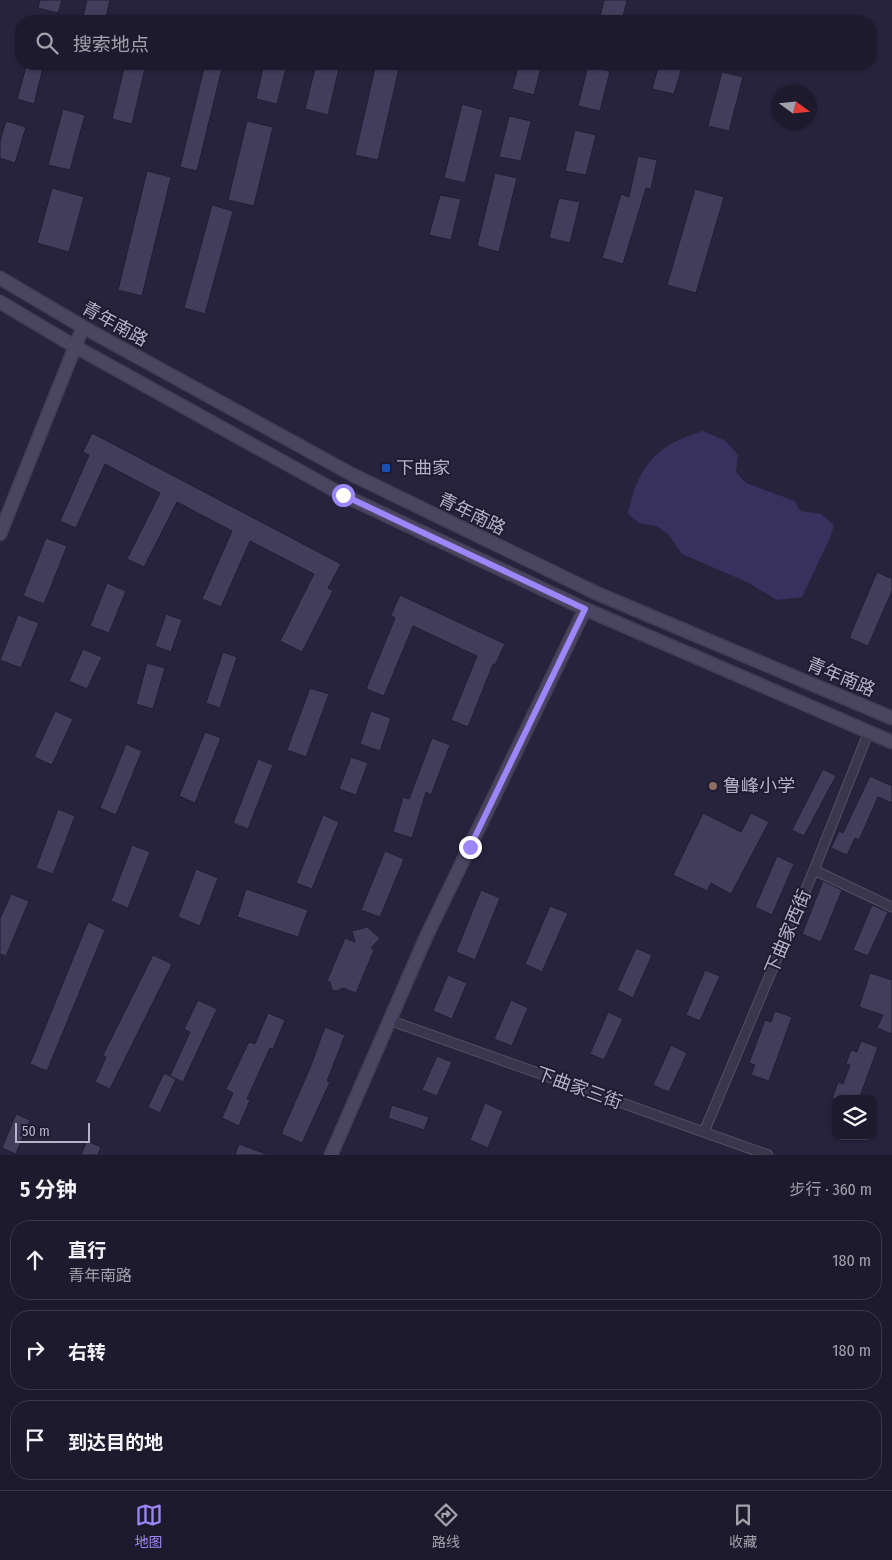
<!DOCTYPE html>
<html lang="zh">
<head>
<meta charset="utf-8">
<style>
	body { margin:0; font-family:"Fira Sans Condensed","Noto Sans SC",sans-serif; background:#2a273a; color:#f1f3f6 }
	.controls { position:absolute; right:15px; bottom:15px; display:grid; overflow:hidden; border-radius:10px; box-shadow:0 1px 4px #0004 }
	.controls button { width:45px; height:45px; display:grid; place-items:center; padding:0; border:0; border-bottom:1px solid #3b384a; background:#1d1a2e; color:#f1f3f6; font:25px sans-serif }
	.compass { position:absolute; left:772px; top:85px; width:45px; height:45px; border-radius:50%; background:#1d1a2e; box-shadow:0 1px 4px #0004; rotate:105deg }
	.scale { position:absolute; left:15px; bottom:12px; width:75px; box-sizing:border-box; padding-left:5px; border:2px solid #b7b2c8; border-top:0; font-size:14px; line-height:18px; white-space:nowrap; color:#b7b2c8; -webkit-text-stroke:4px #1f1c32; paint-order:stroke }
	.stop { position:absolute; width:15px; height:15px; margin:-11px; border:4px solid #9d86f9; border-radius:50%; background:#fff }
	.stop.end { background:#9d86f9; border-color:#fff; box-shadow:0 1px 5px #0008 }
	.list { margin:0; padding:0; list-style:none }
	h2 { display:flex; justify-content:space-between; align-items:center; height:65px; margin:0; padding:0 20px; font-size:21px }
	h2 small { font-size:16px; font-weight:400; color:#a0a1aa }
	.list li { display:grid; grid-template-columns:32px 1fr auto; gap:15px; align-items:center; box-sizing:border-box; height:80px; margin:0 10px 10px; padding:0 10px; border:1px solid #3b384a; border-radius:20px }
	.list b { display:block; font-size:19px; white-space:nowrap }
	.list p { margin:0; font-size:16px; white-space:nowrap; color:#a0a1aa }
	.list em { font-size:16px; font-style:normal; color:#a0a1aa }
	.icon { flex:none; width:28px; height:28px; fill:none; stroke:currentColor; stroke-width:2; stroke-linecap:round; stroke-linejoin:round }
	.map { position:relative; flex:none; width:892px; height:1155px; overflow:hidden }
	.search { position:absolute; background:#1d1a2e; box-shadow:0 1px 4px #0004; left:15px; right:15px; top:15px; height:55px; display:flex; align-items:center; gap:12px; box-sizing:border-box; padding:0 18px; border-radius:20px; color:#a0a1aa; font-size:19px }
	.sheet { height:335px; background:#1d1a2e }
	nav { display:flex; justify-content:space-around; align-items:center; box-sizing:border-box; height:70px; border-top:1px solid #3b384a; background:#1d1a2e; font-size:14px; color:#a0a1aa }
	nav a { display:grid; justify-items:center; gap:2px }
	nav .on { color:#9d86f9 }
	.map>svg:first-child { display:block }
	.water { fill:#38315e }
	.building { fill:#423d5b; stroke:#211e34 }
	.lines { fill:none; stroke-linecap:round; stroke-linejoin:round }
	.street-casing { stroke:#524f65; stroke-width:11 }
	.secondary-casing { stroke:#413d53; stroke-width:15 }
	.street { stroke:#3a374d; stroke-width:9 }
	.secondary { stroke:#4a4560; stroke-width:12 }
	.route { stroke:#9d86f9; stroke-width:6 }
	.transit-dot { fill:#1a4fb4; stroke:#1f1c32; stroke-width:2 }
	.education-dot { fill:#8d6e63; stroke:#1f1c32; stroke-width:2 }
	.labels { text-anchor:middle; stroke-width:4; stroke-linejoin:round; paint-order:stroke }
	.street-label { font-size:18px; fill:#b7b2c8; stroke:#1f1c32 }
	.poi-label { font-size:18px; fill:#b7b2c8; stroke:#1f1c32; text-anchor:start }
</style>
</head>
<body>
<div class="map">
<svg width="892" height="1155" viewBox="0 0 892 1155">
	<rect width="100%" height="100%" fill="#27233d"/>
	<path class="water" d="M 703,431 L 726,441 L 738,455 L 736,472 L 746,483 L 795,501 L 800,511 L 821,514 L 834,525 L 830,538 L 802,597 L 777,600 L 747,582 L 682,554 L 668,534 L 657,526 L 639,523 L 628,514 C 637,467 657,444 703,431 Z"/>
	<g class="building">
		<polygon points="40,0 62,0 58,13 38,8"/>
		<polygon points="87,0 110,0 105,21 82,21"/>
		<polygon points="604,0 627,0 622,21 599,21"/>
		<polygon points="27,64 44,64 34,104 17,99"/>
		<polygon points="125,64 146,64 132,124 112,119"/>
		<polygon points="205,64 223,64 197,171 180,167"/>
		<polygon points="264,64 287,64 277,104 256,99"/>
		<polygon points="316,64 340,64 328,115 305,109"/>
		<polygon points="376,64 400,64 378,160 355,155"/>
		<polygon points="519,64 542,64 534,95 512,89"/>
		<polygon points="659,64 683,64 674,94 652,89"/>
		<polygon points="588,66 610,71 600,111 578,106"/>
		<polygon points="722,72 743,77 729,131 708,126"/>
		<polygon points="462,104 483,110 465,183 444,178"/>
		<polygon points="63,109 85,115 70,170 48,165"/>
		<polygon points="509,116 531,121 521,161 499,157"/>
		<polygon points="6,121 26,127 15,163 0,158 0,141"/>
		<polygon points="247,121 273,127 254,206 228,200"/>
		<polygon points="575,130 596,135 586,175 565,171"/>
		<polygon points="638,156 657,160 651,189 646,188 623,264 602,258 621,194 629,197"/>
		<polygon points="147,171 171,177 142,296 118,290"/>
		<polygon points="495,173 517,178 499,252 477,246"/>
		<polygon points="52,188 84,197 69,252 37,243"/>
		<polygon points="695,189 724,197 696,293 667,285"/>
		<polygon points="440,195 461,199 451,240 429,235"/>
		<polygon points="559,198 580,202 570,243 549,238"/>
		<polygon points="212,205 233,211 205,314 184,308"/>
		<polygon points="92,433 341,564 328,588 333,591 302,652 280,641 314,574 250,541 221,607 202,599 232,531 177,502 144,567 127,559 160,493 105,464 76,528 60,521 89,455 83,452"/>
		<polygon points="46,538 67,546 44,604 23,596"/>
		<polygon points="877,572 892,579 892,591 868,646 849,638"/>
		<polygon points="107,583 126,591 109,633 90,626"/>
		<polygon points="400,595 505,644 495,665 493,664 468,727 451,720 477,656 413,626 384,696 366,689 395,618 391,615"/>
		<polygon points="166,614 182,620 171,652 155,646"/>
		<polygon points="18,615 39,623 21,668 0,660"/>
		<polygon points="83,649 102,657 87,689 69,681"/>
		<polygon points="223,652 237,657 220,708 206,703"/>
		<polygon points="147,663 165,668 153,709 136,704"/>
		<polygon points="310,688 329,694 306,757 287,750"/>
		<polygon points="55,711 73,719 52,765 34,757"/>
		<polygon points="371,711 391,718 380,751 360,744"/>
		<polygon points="205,732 221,738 195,803 179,796"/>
		<polygon points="432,738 450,745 431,795 426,792 412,838 393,832 403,797 409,799"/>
		<polygon points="126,744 142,751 116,815 100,808"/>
		<polygon points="351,757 368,763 356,795 339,789"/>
		<polygon points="258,759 273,765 248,829 233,823"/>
		<polygon points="823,769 836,776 804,836 792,830"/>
		<polygon points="870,776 892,786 892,803 878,797 859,840 855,838 847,855 831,848 839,831 843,833"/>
		<polygon points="58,809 75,816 53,874 36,868"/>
		<polygon points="703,813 741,832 751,813 769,822 731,894 711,883 707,891 673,875"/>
		<polygon points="323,815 339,822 312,889 296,883"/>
		<polygon points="132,845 150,852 128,908 111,901"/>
		<polygon points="385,851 404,859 380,917 361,910"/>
		<polygon points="777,856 794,864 772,915 755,907"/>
		<polygon points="196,869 218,878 200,926 178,917"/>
		<polygon points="823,881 842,890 821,942 802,934"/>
		<polygon points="246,889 308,910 298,937 237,917"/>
		<polygon points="481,890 500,898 475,960 456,952"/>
		<polygon points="11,894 29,901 6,956 0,954 0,919"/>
		<polygon points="872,905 888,912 868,956 853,950"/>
		<polygon points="550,906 568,913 542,972 525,964"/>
		<polygon points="88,922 105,930 47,1071 30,1064"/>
		<polygon points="367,927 380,938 371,948 374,950 356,993 343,988 337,991 332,990 330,982 327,981 345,938 355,942 352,931"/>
		<polygon points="636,948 652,955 633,998 617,990"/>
		<polygon points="153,955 172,964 110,1089 95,1082 106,1057 103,1055"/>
		<polygon points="705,970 720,976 700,1021 686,1015"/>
		<polygon points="870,973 892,980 892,1034 877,1028 883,1015 859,1007"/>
		<polygon points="448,975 467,983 452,1019 433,1011"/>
		<polygon points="198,1000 217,1009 183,1082 170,1076 190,1032 184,1029"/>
		<polygon points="511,1000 528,1008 512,1046 494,1039"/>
		<polygon points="775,1011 792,1017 769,1081 751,1075 755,1065 749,1063 765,1020 771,1022"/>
		<polygon points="608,1012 623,1019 604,1060 590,1054"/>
		<polygon points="268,1013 285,1020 273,1049 270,1048 247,1099 250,1100 239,1126 222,1118 233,1093 226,1089 249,1042 255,1044"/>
		<polygon points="325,1027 345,1035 327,1081 330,1082 302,1143 281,1134 310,1068"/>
		<polygon points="861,1041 878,1047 859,1099 832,1099 838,1082 843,1084 850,1065 846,1064 851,1050 857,1052"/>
		<polygon points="671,1045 687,1053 669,1092 653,1085"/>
		<polygon points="437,1056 452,1062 437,1096 422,1090"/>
		<polygon points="164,1073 176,1079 160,1113 148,1107"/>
		<polygon points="485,1103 503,1111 488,1148 470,1140"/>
		<polygon points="392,1105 429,1117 424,1130 388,1118"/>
		<polygon points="16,1114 30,1120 16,1154 2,1148"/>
		<polygon points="87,1141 101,1147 98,1155 81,1155"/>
		<polygon points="239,1144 266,1154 266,1155 235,1155"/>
	</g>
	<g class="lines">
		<g class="street-casing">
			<g id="street">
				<polyline points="814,870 892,907"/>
				<polyline points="389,1020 768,1155"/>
				<polyline points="704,1132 814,870 869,731"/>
			</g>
		</g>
		<g class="secondary-casing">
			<g id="secondary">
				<polyline points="0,278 83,327 353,475 596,593 892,718"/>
				<polyline points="0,302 74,346 343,495 585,609 892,742"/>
				<polyline points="0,534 83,327"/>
				<polyline points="331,1155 426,937 585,609"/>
			</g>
		</g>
		<use href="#street" class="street"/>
		<use href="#secondary" class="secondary"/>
	</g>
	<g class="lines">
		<polyline class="route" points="343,495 585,609 470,847"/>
	</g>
	<rect class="transit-dot" x="381" y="463" width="10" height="10" rx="2.5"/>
	<circle class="education-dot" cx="713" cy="786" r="5"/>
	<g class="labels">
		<g class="street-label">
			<text transform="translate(115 324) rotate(29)" y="6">青年南路</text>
			<text transform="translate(472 514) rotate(26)" y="6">青年南路</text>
			<text transform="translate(841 677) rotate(23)" y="6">青年南路</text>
			<text transform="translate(788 932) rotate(-67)" y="6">下曲家西街</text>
			<text transform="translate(579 1088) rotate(20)" y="6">下曲家三街</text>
		</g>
		<g class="poi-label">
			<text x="396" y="474">下曲家</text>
			<text x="723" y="792">鲁峰小学</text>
		</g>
	</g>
</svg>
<div class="controls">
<button><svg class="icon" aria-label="layers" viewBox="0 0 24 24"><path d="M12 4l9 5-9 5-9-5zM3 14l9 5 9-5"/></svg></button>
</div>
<svg class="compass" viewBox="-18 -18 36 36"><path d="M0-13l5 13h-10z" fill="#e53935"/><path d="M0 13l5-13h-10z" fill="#a0a1aa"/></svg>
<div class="scale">50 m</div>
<div class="stop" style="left:343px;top:495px"></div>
<div class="stop end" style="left:470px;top:847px"></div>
<div class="search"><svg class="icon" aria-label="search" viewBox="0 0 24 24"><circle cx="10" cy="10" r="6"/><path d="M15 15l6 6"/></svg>搜索地点</div>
</div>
<section class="sheet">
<h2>5 分钟<small>步行 · 360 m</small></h2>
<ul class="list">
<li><svg class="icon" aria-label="ahead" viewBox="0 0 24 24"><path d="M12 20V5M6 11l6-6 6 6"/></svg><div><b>直行</b><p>青年南路</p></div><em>180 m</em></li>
<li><svg class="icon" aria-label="right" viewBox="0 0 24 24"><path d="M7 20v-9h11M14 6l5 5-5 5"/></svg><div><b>右转</b></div><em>180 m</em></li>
<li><svg class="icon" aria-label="arrive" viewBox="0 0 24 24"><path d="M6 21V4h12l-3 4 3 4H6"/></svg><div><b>到达目的地</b></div></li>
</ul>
</section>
<nav>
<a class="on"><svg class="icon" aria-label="map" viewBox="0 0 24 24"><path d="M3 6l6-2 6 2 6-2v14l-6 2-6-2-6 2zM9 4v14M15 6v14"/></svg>地图</a>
<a><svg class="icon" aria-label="directions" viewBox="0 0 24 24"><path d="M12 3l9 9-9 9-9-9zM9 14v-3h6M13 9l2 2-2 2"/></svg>路线</a>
<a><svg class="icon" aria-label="saved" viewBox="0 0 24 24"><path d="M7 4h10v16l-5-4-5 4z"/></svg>收藏</a>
</nav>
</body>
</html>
